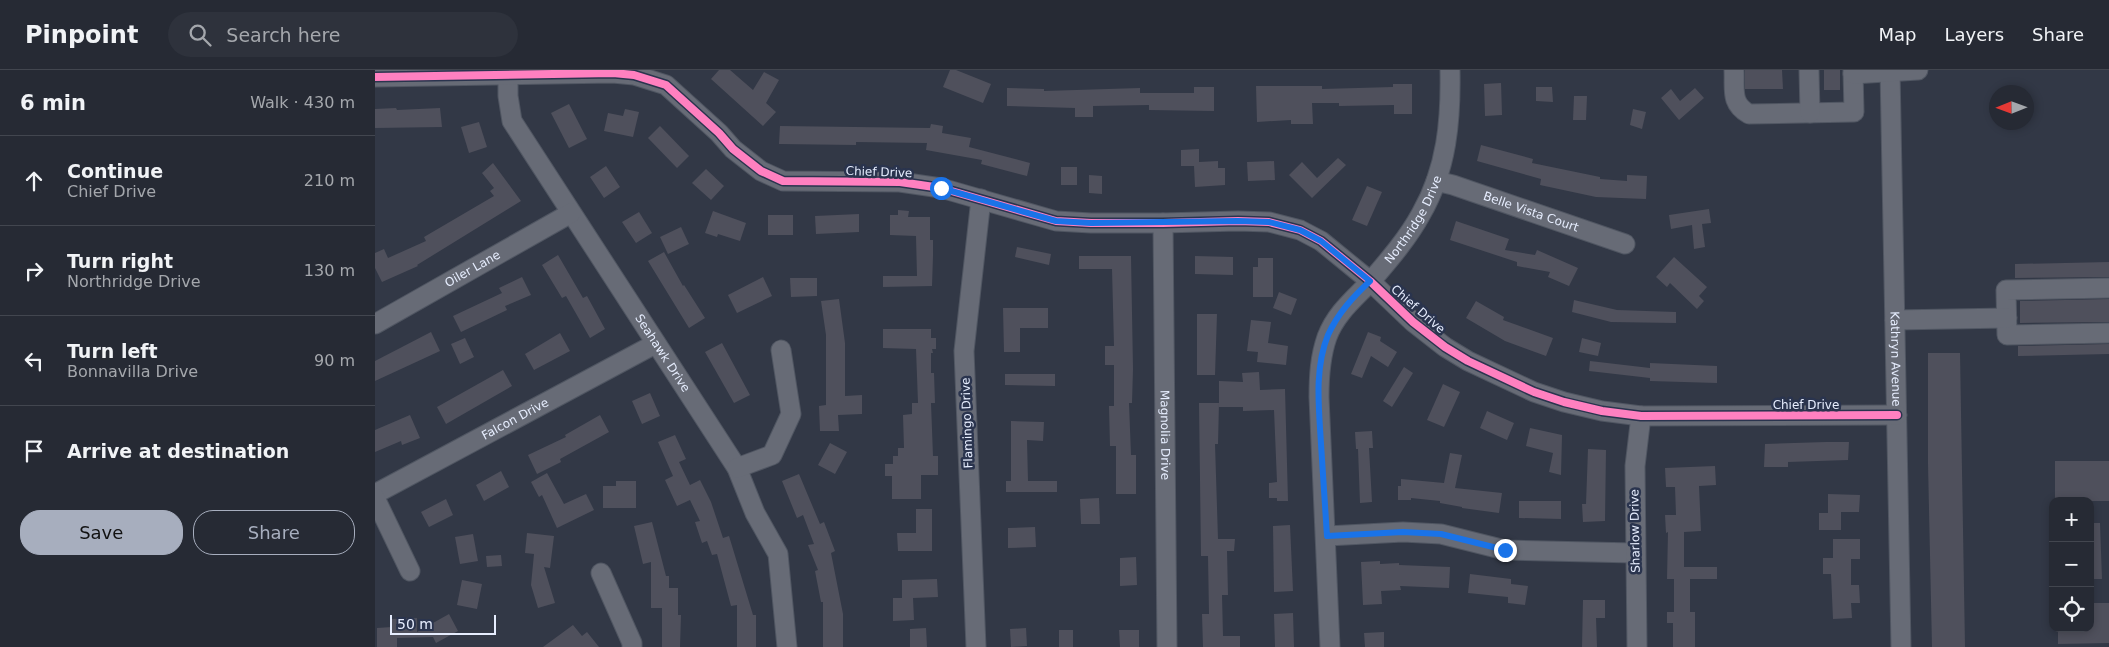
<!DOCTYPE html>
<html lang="en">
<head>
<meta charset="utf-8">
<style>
	body { margin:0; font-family:"DejaVu Sans",sans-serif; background:#2e323c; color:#f1f3f6 }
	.controls { position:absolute; right:15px; bottom:15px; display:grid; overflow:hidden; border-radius:10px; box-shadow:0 2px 8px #0003 }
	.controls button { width:45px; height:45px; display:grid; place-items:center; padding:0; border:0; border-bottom:1px solid #42464f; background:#262a34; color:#f1f3f6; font:25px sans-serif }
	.compass { position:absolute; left:1614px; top:15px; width:45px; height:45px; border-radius:50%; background:#262a34; box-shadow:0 2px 8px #0003; rotate:269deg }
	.scale { position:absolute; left:15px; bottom:12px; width:106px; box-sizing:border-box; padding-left:5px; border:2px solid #e6edfe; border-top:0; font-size:14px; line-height:18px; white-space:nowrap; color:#e6edfe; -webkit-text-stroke:4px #2a344e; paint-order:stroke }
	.stop { position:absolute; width:15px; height:15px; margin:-11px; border:4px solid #1a73e8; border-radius:50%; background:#fff }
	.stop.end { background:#1a73e8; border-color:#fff; box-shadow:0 1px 5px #0008 }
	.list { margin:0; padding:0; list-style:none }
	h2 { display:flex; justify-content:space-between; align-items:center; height:65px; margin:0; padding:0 20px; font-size:21px }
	h2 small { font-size:16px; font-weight:400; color:#a4a7ac }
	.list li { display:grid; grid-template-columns:32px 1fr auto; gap:15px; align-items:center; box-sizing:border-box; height:90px; padding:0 20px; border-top:1px solid #42464f }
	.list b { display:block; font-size:19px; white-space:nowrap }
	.list p { margin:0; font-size:16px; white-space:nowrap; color:#a4a7ac }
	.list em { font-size:16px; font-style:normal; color:#a4a7ac }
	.actions { display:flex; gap:10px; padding:15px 20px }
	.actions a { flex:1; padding:11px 0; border:1px solid #a7aebe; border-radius:20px; text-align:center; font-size:18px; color:#a7aebe }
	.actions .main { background:#a7aebe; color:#111 }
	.icon { flex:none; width:28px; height:28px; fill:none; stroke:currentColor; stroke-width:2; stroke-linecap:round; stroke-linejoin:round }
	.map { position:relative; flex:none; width:1734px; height:577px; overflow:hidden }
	header { display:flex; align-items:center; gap:30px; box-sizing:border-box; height:70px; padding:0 25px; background:#262a34; border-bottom:1px solid #42464f }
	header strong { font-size:24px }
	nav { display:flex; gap:28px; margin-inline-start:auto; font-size:18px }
	.search { width:350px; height:45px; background:#2e323c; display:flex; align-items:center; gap:12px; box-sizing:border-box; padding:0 18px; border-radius:28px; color:#a4a7ac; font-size:19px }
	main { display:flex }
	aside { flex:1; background:#262a34 }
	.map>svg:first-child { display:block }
	.building { fill:#4f505c }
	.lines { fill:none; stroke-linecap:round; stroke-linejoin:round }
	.minor-casing { stroke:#505662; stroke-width:21 }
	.minor { stroke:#676b76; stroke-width:19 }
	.cycleway-casing { stroke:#2a344e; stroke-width:11 }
	.cycleway { stroke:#ff80c0; stroke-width:8 }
	.route { stroke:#1a73e8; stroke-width:6 }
	.labels { text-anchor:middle; stroke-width:5; stroke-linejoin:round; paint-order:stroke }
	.street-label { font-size:12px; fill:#e6edfe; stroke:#2a344e }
</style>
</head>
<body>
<header>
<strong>Pinpoint</strong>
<div class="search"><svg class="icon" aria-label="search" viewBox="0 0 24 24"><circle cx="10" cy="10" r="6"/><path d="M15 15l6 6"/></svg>Search here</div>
<nav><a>Map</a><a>Layers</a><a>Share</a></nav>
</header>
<main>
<aside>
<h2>6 min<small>Walk · 430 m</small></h2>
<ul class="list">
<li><svg class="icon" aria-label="ahead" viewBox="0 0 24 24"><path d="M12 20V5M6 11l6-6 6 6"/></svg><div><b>Continue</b><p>Chief Drive</p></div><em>210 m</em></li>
<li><svg class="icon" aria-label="right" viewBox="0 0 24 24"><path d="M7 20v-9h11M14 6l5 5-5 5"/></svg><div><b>Turn right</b><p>Northridge Drive</p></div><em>130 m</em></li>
<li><svg class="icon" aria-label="left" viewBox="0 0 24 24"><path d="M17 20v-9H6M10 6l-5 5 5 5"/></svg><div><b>Turn left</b><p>Bonnavilla Drive</p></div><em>90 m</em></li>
<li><svg class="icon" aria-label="arrive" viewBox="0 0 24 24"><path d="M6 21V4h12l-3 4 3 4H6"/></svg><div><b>Arrive at destination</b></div></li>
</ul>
<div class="actions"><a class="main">Save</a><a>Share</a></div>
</aside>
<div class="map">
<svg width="1734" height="577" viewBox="0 0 1734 577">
	<rect width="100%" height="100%" fill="#323846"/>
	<g class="building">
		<polygon points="344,0 355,0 378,20 389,2 404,10 391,33 401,42 388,56 336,9"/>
		<polygon points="575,0 581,0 616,14 608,33 568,17"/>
		<polygon points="1370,0 1407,0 1408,19 1370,19"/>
		<rect x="1449" y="0" width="16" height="20"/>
		<polygon points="1126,13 1127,45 1110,46 1109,14"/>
		<polygon points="1018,14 1037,14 1037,44 1019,44 1019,35 964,36 964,33 937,33 938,54 916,54 916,50 882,52 881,16 947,16 947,19 1018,17"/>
		<polygon points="819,17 839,17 839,41 774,40 774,35 718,36 718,47 700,47 700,38 632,36 632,18 669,19 669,21 765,18 765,23 819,23"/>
		<polygon points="1161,17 1177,17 1178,32 1161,31"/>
		<polygon points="1320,18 1329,28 1304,50 1286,28 1296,19 1305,31"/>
		<polygon points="1199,26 1212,26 1211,50 1198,50"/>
		<polygon points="194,34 212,69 194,78 176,43"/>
		<polygon points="21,38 22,40 65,38 67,57 0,58 0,39"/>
		<polygon points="250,39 264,42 258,67 229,61 233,43 248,46"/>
		<polygon points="1258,39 1271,42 1267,59 1255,55"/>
		<polygon points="104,52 112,77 94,83 86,57"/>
		<polygon points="556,54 568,56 567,63 596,68 594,77 655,93 652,106 606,94 607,90 551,80 552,73 481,72 481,75 404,74 405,56 555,58"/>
		<polygon points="285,56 314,86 302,98 273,68"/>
		<polygon points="1106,75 1158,89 1157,93 1225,107 1225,109 1252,111 1252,105 1272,106 1271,129 1221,127 1165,115 1166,109 1102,91"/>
		<polygon points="824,79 824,92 843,91 843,98 850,98 850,115 820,117 819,96 806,96 806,80"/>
		<polygon points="963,88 971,95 937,128 914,105 927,92 942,108"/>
		<polygon points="899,91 900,110 873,111 872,92"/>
		<polygon points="118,93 146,131 42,195 43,196 7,212 0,198 0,183 9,179 13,188 51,171 49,167 119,126 115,121 119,118 107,103"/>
		<polygon points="231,96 245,117 229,128 215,107"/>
		<rect x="686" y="97" width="16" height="18"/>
		<polygon points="331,99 349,116 336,130 317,113"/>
		<polygon points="714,105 727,106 727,124 714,123"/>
		<polygon points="992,116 1007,122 992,156 977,150"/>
		<polygon points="1334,139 1336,153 1327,154 1330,177 1319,179 1317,155 1296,159 1294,145"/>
		<polygon points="523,140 534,141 533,147 555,147 555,170 558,170 558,186 557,216 508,217 508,206 542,206 541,166 515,165 515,145 523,145"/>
		<polygon points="338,141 371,153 365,171 343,164 342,167 330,163"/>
		<polygon points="264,142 277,163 261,173 247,152"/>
		<polygon points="484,144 484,162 441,164 440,146"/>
		<rect x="393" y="145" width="25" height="20"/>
		<polygon points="1081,151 1134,169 1130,180 1160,185 1162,180 1203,198 1194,216 1173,207 1175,202 1142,196 1142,192 1075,170"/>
		<polygon points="306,157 314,174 293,184 285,167"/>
		<polygon points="642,177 676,184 674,195 640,187"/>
		<polygon points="289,182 308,216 309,215 330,248 314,258 273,191"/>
		<polygon points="183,185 208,228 212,226 230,259 215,268 191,226 187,228 167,195"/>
		<polygon points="704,186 756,186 758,299 757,333 754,333 756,385 761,385 761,424 741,424 741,376 735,376 734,336 739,336 739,295 730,295 730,276 739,276 737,199 704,199"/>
		<polygon points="820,186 858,187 858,205 820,204"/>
		<polygon points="1299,187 1332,217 1324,226 1329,231 1322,239 1295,213 1292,217 1281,207"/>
		<polygon points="883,188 898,188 898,227 878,227 878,197 883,197"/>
		<polygon points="1734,192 1734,207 1640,208 1640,194"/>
		<polygon points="147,207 156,225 130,236 132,240 86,262 78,246 127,223 124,218"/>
		<polygon points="388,207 397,226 362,243 353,225"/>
		<polygon points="415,208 442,208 442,226 416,227"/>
		<polygon points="904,222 922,229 916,245 898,238"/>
		<polygon points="464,229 470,273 470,326 487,325 487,344 463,345 464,361 445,361 444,336 451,335 451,265 446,231"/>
		<polygon points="1734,229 1734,252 1645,253 1645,231"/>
		<polygon points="1199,230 1242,240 1301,242 1301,253 1236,252 1197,242"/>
		<polygon points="1101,231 1129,247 1128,250 1178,268 1171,286 1130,271 1091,248"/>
		<polygon points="628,238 673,238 673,258 645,258 645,282 629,282"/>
		<polygon points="822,244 842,244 840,305 822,305"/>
		<polygon points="876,250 896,252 893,273 913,276 911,295 882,292 883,282 872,281"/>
		<polygon points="508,259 556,259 556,268 561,268 561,279 557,279 558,283 556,283 556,303 559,303 560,333 556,333 558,386 563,386 563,405 546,405 546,429 517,429 517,406 510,406 510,394 518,394 518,386 523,386 523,378 529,378 528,345 537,344 537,333 543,333 541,279 508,278"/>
		<polygon points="56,262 65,281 0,311 0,291"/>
		<polygon points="993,262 1006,267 1005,271 1022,282 1013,297 996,286 987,308 976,304"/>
		<polygon points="185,263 195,281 159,300 150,284"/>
		<polygon points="90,268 99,287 85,294 76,274"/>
		<polygon points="1207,268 1226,273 1223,286 1204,282"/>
		<polygon points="347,273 375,325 359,333 330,282"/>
		<polygon points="1734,274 1734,284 1643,286 1643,276"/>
		<polygon points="1553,283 1585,283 1590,577 1557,577 1553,393"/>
		<polygon points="1215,291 1275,298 1275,293 1342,296 1342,313 1275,311 1275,308 1214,301"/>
		<polygon points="1029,297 1038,303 1017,337 1008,331"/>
		<polygon points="128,300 137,316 71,354 62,337"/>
		<polygon points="884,302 885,320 910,319 913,431 902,431 902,428 894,428 894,413 902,412 899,340 868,341 868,337 844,337 844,311 868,312 867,303"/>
		<polygon points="630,304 680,304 680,316 630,315"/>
		<polygon points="1068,314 1085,322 1069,357 1052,350"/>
		<polygon points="275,323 285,346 267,354 257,331"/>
		<polygon points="824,333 844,333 843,374 840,374 843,469 860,469 859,481 852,481 853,525 847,525 848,566 865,566 865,577 828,577 827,544 834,544 833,486 826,486"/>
		<polygon points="1112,341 1139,353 1132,370 1105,358"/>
		<polygon points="35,345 45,368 27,375 26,371 0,382 0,360"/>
		<polygon points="225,345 234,362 185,389 186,392 162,404 153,385 191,367 190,365"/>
		<polygon points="636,351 669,352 668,371 652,370 653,411 682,411 682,422 631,422 631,411 636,411"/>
		<polygon points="1155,358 1187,365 1186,405 1174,402 1178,383 1151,376"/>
		<polygon points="997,361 998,378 994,378 997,432 985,433 983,379 981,379 980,362"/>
		<polygon points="300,365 311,389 304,392 315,415 325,410 336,432 348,468 354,466 378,545 381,545 381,577 362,577 362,535 356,536 342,484 337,485 332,471 327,473 320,452 325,451 315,430 302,436 290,410 298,406 283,372"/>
		<polygon points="1451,372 1474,372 1473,390 1413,392 1413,397 1389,397 1390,374"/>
		<polygon points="455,373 472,382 460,404 443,395"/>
		<polygon points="1213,379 1231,380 1230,451 1208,452 1207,434 1211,434"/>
		<polygon points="1075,383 1087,385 1080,418 1127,423 1124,443 1087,438 1087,437 1065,433 1065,431 1036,428 1036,430 1023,430 1023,416 1026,416 1026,409 1069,413"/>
		<rect x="1680" y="391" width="54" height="40"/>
		<polygon points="1340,396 1341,415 1324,416 1326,461 1309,462 1309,497 1342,497 1342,509 1315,509 1315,542 1320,542 1320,577 1298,577 1298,553 1292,553 1292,542 1299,542 1299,509 1292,509 1293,462 1291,463 1290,445 1301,445 1300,417 1291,417 1290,398"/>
		<polygon points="126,401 134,417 109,431 101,415"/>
		<polygon points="172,403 189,434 211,424 219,440 182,458 167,425 164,427 156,412"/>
		<polygon points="424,404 445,454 449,452 460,481 456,483 468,544 468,577 448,577 448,532 446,532 440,501 443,500 433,475 439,474 428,445 422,448 407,411"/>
		<polygon points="241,411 261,411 261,438 228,438 228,416 241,416"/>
		<polygon points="1453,424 1485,425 1484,442 1466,442 1466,460 1444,460 1444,443 1453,443"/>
		<polygon points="724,428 725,454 706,454 705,429"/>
		<polygon points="71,429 78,445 54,457 46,442"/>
		<polygon points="1144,431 1186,431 1186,449 1144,448"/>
		<polygon points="541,439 557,439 557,481 523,481 522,463 541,463"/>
		<polygon points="277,452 291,506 294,506 294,518 303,518 303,545 306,545 305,577 287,577 287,538 276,538 276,492 268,494 259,456"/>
		<polygon points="1715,453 1725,453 1727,509 1715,509"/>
		<polygon points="915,455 918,521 899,522 898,456"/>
		<polygon points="660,457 661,477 633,478 633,458"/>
		<polygon points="152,463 179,466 175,498 169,497 180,533 163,538 156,515 159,484 150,483"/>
		<polygon points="98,464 103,491 85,494 80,467"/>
		<polygon points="1458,469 1485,469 1485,489 1476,489 1476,515 1484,515 1485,533 1476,533 1477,548 1458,549 1456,504 1448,504 1448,488 1458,488"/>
		<polygon points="126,485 127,496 112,497 111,486"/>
		<polygon points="761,487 762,515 745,516 745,488"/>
		<polygon points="1005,491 1005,494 1024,493 1024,495 1075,497 1074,518 1025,516 1026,520 1006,521 1007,534 988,535 986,492"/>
		<polygon points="1095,504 1136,509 1136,514 1153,516 1150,535 1133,533 1133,527 1093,523"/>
		<polygon points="562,509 563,527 538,528 539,550 518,551 518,528 527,528 527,510"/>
		<polygon points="87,510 107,514 102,539 82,535"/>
		<polygon points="1208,530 1230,530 1230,548 1221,548 1222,577 1207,577"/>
		<polygon points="1715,533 1734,533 1734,573 1683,574 1683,558 1715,558"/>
		<polygon points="918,543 919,577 900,577 899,544"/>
		<polygon points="74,544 83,561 61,573 58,567 22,568 22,577 2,577 2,558 17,557 16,549 42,548 42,562"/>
		<polygon points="198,555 207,566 212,562 224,577 168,577"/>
		<polygon points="551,558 552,577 535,577 535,559"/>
		<polygon points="651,558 652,576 636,577 635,559"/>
		<rect x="684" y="560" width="14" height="17"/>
		<polygon points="744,560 764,560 764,577 745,577"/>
		<polygon points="1009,562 1009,577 990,577 989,563"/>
	</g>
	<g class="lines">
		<g class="minor-casing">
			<g id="minor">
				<path id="s1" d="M 133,0 L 133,26 L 137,51 L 362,398 L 380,443 L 403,484 L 412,577"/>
				<path d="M 1359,0 C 1360,20 1355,33 1374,44 L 1479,42 L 1478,0"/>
				<polyline points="1434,0 1435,43"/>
				<path id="s2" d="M 1515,0 L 1526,577"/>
				<polyline points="1478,4 1543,0"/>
				<polyline points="0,7 238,3 259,5 291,15 344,63 358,79 386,101 408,111 525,112 566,118 681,151 716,153 788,153 863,151 894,152 925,160 946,171 995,211 1038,252 1070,277 1093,291 1159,322 1189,332 1227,341 1266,346 1522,345"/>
				<path id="s3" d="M 1061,111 L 1078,115 L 1250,174"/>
				<path id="s4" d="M 788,153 L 792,577"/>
				<polyline points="1734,218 1631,220 1632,265 1734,263"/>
				<polyline points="1520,250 1632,248"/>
				<path id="s5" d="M 0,254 L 196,143"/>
				<polyline points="362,398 397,385 416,344 406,280"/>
				<path id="s6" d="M 0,424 L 280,274"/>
				<polyline points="0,428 35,501"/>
				<polyline points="952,466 1028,462 1066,464 1130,480 1260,483"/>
				<polyline points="226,503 257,573 257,577"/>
				<polyline points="601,577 589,281 606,129"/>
				<path id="s7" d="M 955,577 L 944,327 C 944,306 945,287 952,267 C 961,243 979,229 996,211 C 1014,190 1033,168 1046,144 C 1072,99 1076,50 1075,0"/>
				<polyline points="1262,577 1260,396 1266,346"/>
			</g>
		</g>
		<use href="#minor" class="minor"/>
		<g class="cycleway-casing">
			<polyline id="cycleway" points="0,7 238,3 259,5 291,15 344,63 358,79 386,101 408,111 525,112 566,118 681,151 716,153 788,153 863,151 894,152 925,160 946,171 995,211 1038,252 1070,277 1093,291 1159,322 1189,332 1227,341 1266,346 1522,345"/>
		</g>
		<use href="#cycleway" class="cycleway"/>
	</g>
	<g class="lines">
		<path class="route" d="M 566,118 L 681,151 L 716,153 L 863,151 L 894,152 L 925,160 L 946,171 L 995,211 C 978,227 963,243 953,265 C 939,299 944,339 946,374 C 948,405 950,435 952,466 L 1028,462 L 1066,464 L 1130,480"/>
	</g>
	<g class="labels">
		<g class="street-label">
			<text transform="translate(504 102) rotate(2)" y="4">Chief Drive</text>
			<text dy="4" stroke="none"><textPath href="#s3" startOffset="100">Belle Vista Court</textPath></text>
			<text dy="4" stroke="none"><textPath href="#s7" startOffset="458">Northridge Drive</textPath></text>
			<text dy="4" stroke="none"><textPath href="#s5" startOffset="112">Oiler Lane</textPath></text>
			<text transform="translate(1043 239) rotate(41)" y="4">Chief Drive</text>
			<text dy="4" stroke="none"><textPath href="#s1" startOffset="328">Seahawk Drive</textPath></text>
			<text dy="4" stroke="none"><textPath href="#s2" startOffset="289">Kathryn Avenue</textPath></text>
			<text x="1431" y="339">Chief Drive</text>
			<text dy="4" stroke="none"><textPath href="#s6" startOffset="159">Falcon Drive</textPath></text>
			<text transform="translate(592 353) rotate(-92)" y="4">Flamingo Drive</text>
			<text dy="4" stroke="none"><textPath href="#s4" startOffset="212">Magnolia Drive</textPath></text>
			<text transform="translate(1260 461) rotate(-91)" y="4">Sharlow Drive</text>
		</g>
	</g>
</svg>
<div class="controls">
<button>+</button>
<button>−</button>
<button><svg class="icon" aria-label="locate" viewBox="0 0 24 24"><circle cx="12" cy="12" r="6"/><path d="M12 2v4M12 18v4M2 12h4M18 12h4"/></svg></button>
</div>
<svg class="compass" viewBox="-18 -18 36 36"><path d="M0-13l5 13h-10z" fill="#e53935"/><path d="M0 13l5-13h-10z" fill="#a4a7ac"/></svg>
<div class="scale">50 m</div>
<div class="stop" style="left:566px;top:118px"></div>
<div class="stop end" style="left:1130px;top:480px"></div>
</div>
</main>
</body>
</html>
